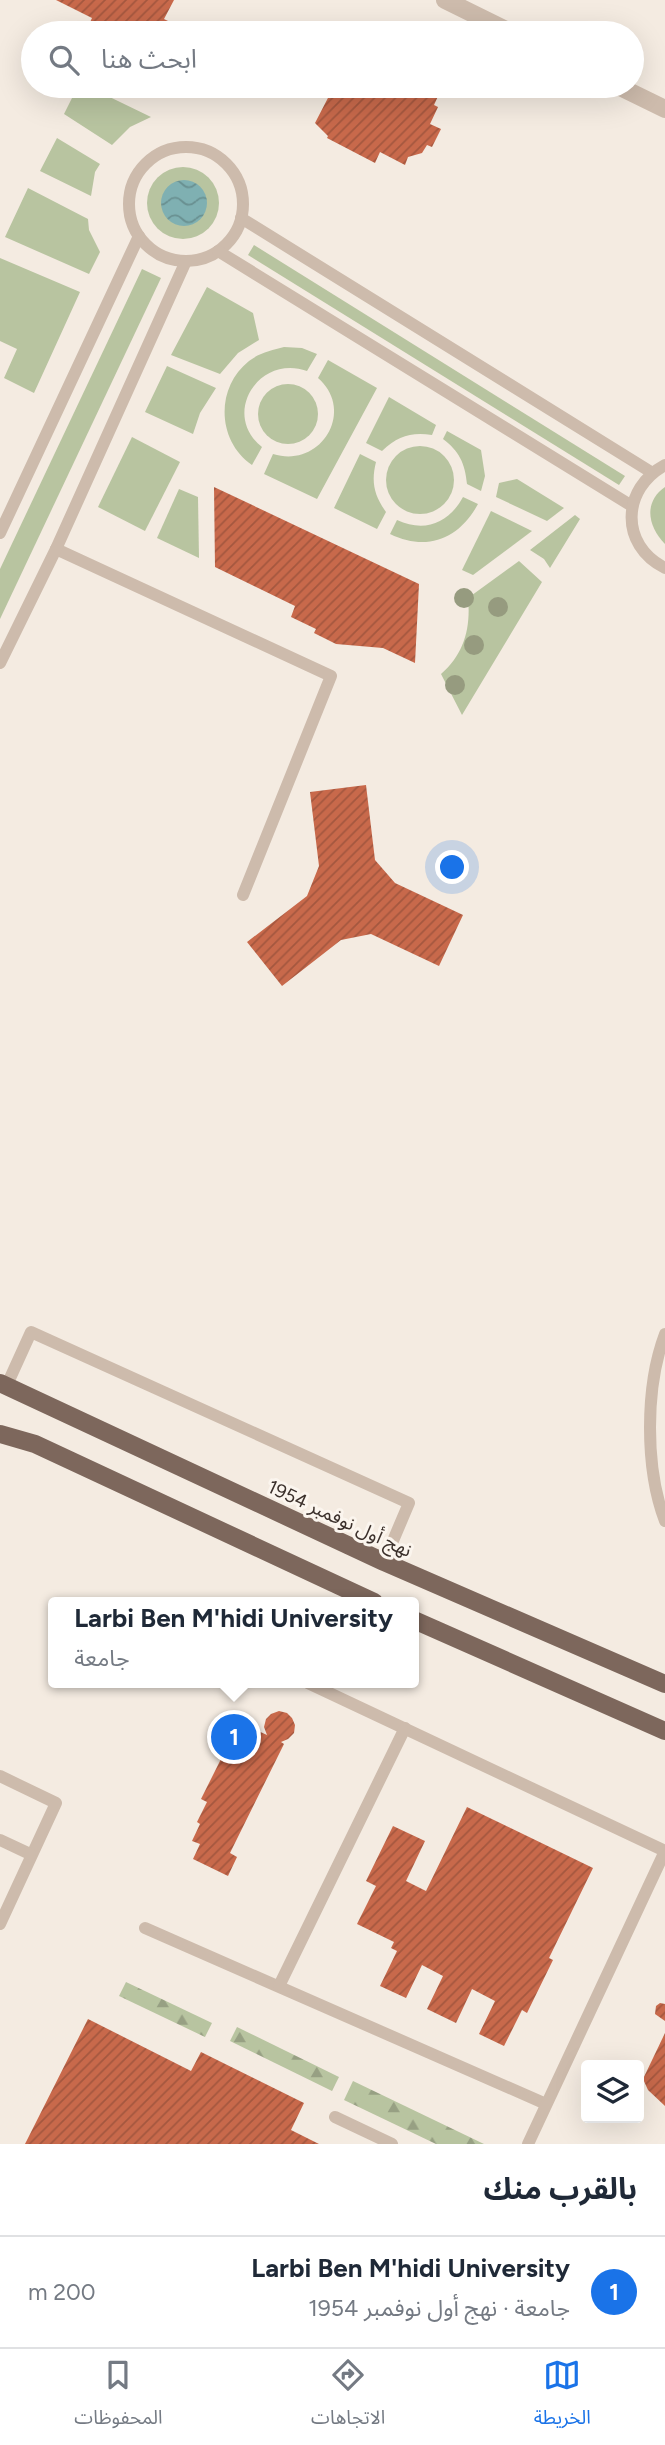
<!DOCTYPE html>
<html lang="ar">
<head>
<meta charset="utf-8">
<style>
	body { margin:0; font-family:Figtree,"Noto Sans Arabic",sans-serif; background:#f2f2f3; color:#1f2937; direction:rtl }
	.controls { position:absolute; right:21px; bottom:21px; display:grid; overflow:hidden; border-radius:7px; box-shadow:0 7px 28px #0002 }
	.controls button { width:63px; height:63px; display:grid; place-items:center; padding:0; border:0; border-bottom:2px solid #e0e1e3; background:#fff; color:#1f2937; font:35px sans-serif }
	.you { position:absolute; left:453px; top:868px; width:24px; height:24px; margin:-18px; border:5px solid #fff; border-radius:50%; background:#1a73e8; box-shadow:0 0 0 10px #1a73e833 }
	.badge { display:grid; place-items:center; width:46px; height:46px; border-radius:50%; background:#1a73e8; color:#fff; font-size:23px; font-weight:700 }
	.pin { position:absolute; translate:-50% -50%; border:4px solid #fff; box-shadow:0 2px 7px #0006 }
	.popup { position:absolute; left:48px; top:1597px; width:371px; height:91px; box-sizing:border-box; display:grid; place-content:center; border-radius:7px; background:#fff; filter:drop-shadow(0 2px 5px #0005); font-size:23px; white-space:nowrap; color:#747a83 }
	.popup b { font-size:26px; color:#1f2937 }
	.popup::after { content:''; position:absolute; left:50%; top:100%; margin-left:-14px; border:14px solid transparent; border-top-color:#fff }
	.list { margin:0; padding:0; list-style:none }
	h2 { display:flex; justify-content:space-between; align-items:center; height:91px; margin:0; padding:0 28px; font-size:30px }
	h2 small { font-size:23px; font-weight:400; color:#747a83 }
	.list li { display:grid; grid-template-columns:46px 1fr auto; gap:21px; align-items:center; box-sizing:border-box; height:112px; padding:0 28px; border-top:2px solid #e0e1e3 }
	.list b { display:block; font-size:26px; white-space:nowrap }
	.list p { margin:0; font-size:23px; white-space:nowrap; color:#747a83 }
	.list em { font-size:23px; font-style:normal; color:#747a83 }
	.icon { flex:none; width:38px; height:38px; fill:none; stroke:currentColor; stroke-width:2; stroke-linecap:round; stroke-linejoin:round }
	.map { position:relative; flex:none; width:665px; height:2144px; overflow:hidden; direction:ltr }
	.search { position:absolute; background:#fff; box-shadow:0 7px 28px #0002; left:21px; right:21px; top:21px; height:77px; display:flex; align-items:center; gap:18px; box-sizing:border-box; padding:0 24px; border-radius:38px; color:#747a83; font-size:26px }
	.sheet { height:203px; background:#fff }
	nav { display:flex; justify-content:space-around; align-items:center; box-sizing:border-box; height:98px; border-top:2px solid #e0e1e3; background:#fff; font-size:19px; color:#747a83 }
	nav a { display:grid; justify-items:center; gap:4px }
	nav .on { color:#1a73e8 }
	.map>svg:first-child { display:block }
	.grass { fill:#b8c4a0 }
	.forest { fill:url(#forest-firs) }
	.water { fill:url(#water-waves) }
	.building { fill:url(#building-hatch) }
	.lines { fill:none; stroke-linecap:round; stroke-linejoin:round }
	.service { stroke:#cdbbac; stroke-width:12 }
	.tertiary { stroke:#cdbbac; stroke-width:18 }
	.primary { stroke:#7d675c; stroke-width:18 }
	.tree { fill:#969b7f }
	.labels { text-anchor:middle; stroke-width:6; stroke-linejoin:round; paint-order:stroke }
	.street-label { font-size:19px; fill:#3b302b; stroke:#fbf5ee }
</style>
</head>
<body>
<div class="map">
<svg width="665" height="2144" viewBox="0 0 665 2144">
	<defs>
		<pattern id="forest-firs" width="22" height="20" patternUnits="userSpaceOnUse" patternTransform="scale(1.75)"><rect width="22" height="20" fill="#b8c4a0"/><path d="M5 1l3.5 6h-7zM16 11l3.5 6h-7z" fill="#97a083"/></pattern>
		<pattern id="water-waves" width="16" height="10" patternUnits="userSpaceOnUse" patternTransform="scale(1.75)"><rect width="16" height="10" fill="#7fb0b2"/><path d="M0 5q4-4 8 0t8 0" fill="none" stroke="#699091"/></pattern>
		<pattern id="building-hatch" width="6" height="6" patternUnits="userSpaceOnUse" patternTransform="scale(1.75)"><rect width="6" height="6" fill="#c8694b"/><path d="M-1 1l2-2M0 6l6-6M5 7l2-2" fill="none" stroke="#a4573f"/></pattern>
	</defs>
	<rect width="100%" height="100%" fill="#f4ebe1"/>
	<g class="grass">
		<polygon points="78,86 87,86 151,117 130,127 112,145 64,114"/>
		<polygon points="57,138 100,164 95,172 91,196 40,171"/>
		<circle cx="183" cy="203" r="36"/>
		<polygon points="28,188 88,219 89,230 100,252 89,274 5,237"/>
		<polygon points="254,245 625,476 619,485 248,255"/>
		<polygon points="0,258 80,292 34,393 4,378 17,349 0,341"/>
		<polygon points="142,269 161,278 0,619 0,569"/>
		<polygon points="207,287 253,313 259,340 238,353 220,374 171,355"/>
		<path d="M 284,347 L 302,348 L 317,354 L 307,371 C 258,354 221,415 262,447 L 252,465 C 217,441 215,388 249,361 C 259,353 272,350 284,347 Z"/>
		<path d="M 328,360 L 377,388 L 317,499 L 264,474 L 273,454 C 321,469 356,411 318,378 Z"/>
		<polygon points="167,366 216,388 200,413 193,434 145,412"/>
		<circle cx="288" cy="414" r="30"/>
		<path d="M 389,397 L 436,425 L 432,435 C 411,432 398,436 382,451 L 366,443 Z"/>
		<path d="M 447,431 L 481,450 L 485,476 L 481,491 L 467,484 C 465,463 459,451 443,439 Z"/>
		<polygon points="132,437 180,462 145,531 98,507"/>
		<circle cx="420" cy="480" r="34"/>
		<path d="M 360,454 L 376,462 C 371,482 374,495 386,512 L 377,529 L 334,508 Z"/>
		<polygon points="517,479 564,508 547,521 496,497 499,483"/>
		<path d="M 665,487 L 665,544 C 648,527 643,502 665,487 Z"/>
		<polygon points="179,489 198,497 199,558 157,538"/>
		<path d="M 463,497 L 478,504 C 459,539 427,552 390,534 L 397,520 C 425,533 449,523 463,497 Z"/>
		<polygon points="491,511 532,531 473,575 462,570"/>
		<polygon points="575,515 580,519 550,568 544,559 530,550"/>
		<path d="M 519,561 L 542,582 L 462,715 L 441,674 C 464,654 471,628 468,598 Z"/>
	</g>
	<g class="forest">
		<polygon points="126,1982 212,2023 205,2037 119,1996"/>
		<polygon points="237,2027 339,2077 332,2091 230,2041"/>
		<polygon points="353,2081 484,2144 436,2144 344,2100"/>
	</g>
	<circle class="water" cx="184" cy="203" r="23"/>
	<g class="building">
		<polygon points="56,0 174,0 164,19 184,29 182,33 85,33 92,18"/>
		<polygon points="323,86 429,86 440,92 434,105 438,107 430,124 441,129 432,147 427,145 422,153 408,157 405,165 380,152 375,163 327,138 328,136 315,123 330,94 321,89"/>
		<polygon points="214,487 419,584 415,663 383,648 336,644 314,633 316,629 291,617 295,606 215,567"/>
		<polygon points="366,785 375,860 395,883 463,915 439,966 371,934 341,940 282,986 247,942 307,896 319,866 310,792"/>
		<polygon points="279,1711 287,1713 292,1718 295,1725 294,1733 288,1739 281,1742 284,1744 230,1853 237,1857 228,1876 193,1859 200,1844 192,1841 200,1824 197,1822 207,1802 201,1799 221,1759 227,1762 233,1751 224,1747 237,1721 267,1735 264,1727 266,1719 271,1714"/>
		<polygon points="467,1807 593,1868 549,1958 553,1960 527,2013 522,2010 504,2046 479,2034 495,2001 472,1989 456,2023 427,2009 443,1976 422,1965 406,1998 380,1986 397,1951 391,1948 394,1942 357,1924 376,1886 366,1881 393,1826 425,1841 406,1881 426,1891"/>
		<polygon points="660,2003 665,2004 665,2021 655,2014 656,2006"/>
		<polygon points="88,2019 191,2071 201,2052 304,2103 291,2130 319,2144 25,2144"/>
		<polygon points="665,2033 665,2106 648,2090 643,2079"/>
	</g>
	<g class="lines">
		<g class="service">
			<circle cx="186" cy="204" r="57"/>
			<polyline points="241,218 651,472"/>
			<polyline points="218,251 632,506"/>
			<path d="M 665,465 C 622,488 619,545 665,568"/>
			<polyline points="0,533 139,236"/>
			<polyline points="56,549 331,676 243,895"/>
			<polyline points="0,663 56,549 186,261"/>
			<path d="M 665,1334 C 645,1387 645,1468 665,1521"/>
			<polyline points="6,1387 31,1332 409,1503 384,1562"/>
			<polyline points="308,1683 665,1851"/>
			<polyline points="0,1776 56,1803 0,1924"/>
			<polyline points="0,1840 30,1854"/>
			<polyline points="145,1928 546,2104"/>
			<polyline points="279,1986 405,1728"/>
			<polyline points="335,2117 392,2144"/>
			<polyline points="528,2144 665,1851"/>
		</g>
		<g class="tertiary">
			<polyline points="445,0 512,33"/>
			<polyline points="618,86 665,109"/>
		</g>
		<g class="primary">
			<polyline points="0,1383 384,1562 665,1684"/>
			<polyline points="0,1434 35,1444 374,1602"/>
			<polyline points="414,1620 665,1731"/>
		</g>
	</g>
	<g class="tree">
		<circle cx="464" cy="598" r="10"/>
		<circle cx="498" cy="607" r="10"/>
		<circle cx="474" cy="645" r="10"/>
		<circle cx="455" cy="685" r="10"/>
	</g>
	<g class="labels">
		<g class="street-label">
			<text transform="translate(340 1518) rotate(25)" y="7">نهج أول نوفمبر 1954</text>
		</g>
	</g>
</svg>
<div class="controls">
<button><svg class="icon" aria-label="layers" viewBox="0 0 24 24"><path d="M12 4l9 5-9 5-9-5zM3 14l9 5 9-5"/></svg></button>
</div>
<div class="you"></div>
<div class="pin badge" style="left:234px;top:1737px">1</div>
<div class="popup"><b>Larbi Ben M'hidi University</b>جامعة</div>
<div class="search"><svg class="icon" aria-label="search" viewBox="0 0 24 24"><circle cx="10" cy="10" r="6"/><path d="M15 15l6 6"/></svg>ابحث هنا</div>
</div>
<section class="sheet">
<h2>بالقرب منك<small></small></h2>
<ul class="list">
<li><span class="badge">1</span><div><b>Larbi Ben M'hidi University</b><p>جامعة · نهج أول نوفمبر 1954</p></div><em>200 m</em></li>
</ul>
</section>
<nav>
<a class="on"><svg class="icon" aria-label="map" viewBox="0 0 24 24"><path d="M3 6l6-2 6 2 6-2v14l-6 2-6-2-6 2zM9 4v14M15 6v14"/></svg>الخريطة</a>
<a><svg class="icon" aria-label="directions" viewBox="0 0 24 24"><path d="M12 3l9 9-9 9-9-9zM9 14v-3h6M13 9l2 2-2 2"/></svg>الاتجاهات</a>
<a><svg class="icon" aria-label="saved" viewBox="0 0 24 24"><path d="M7 4h10v16l-5-4-5 4z"/></svg>المحفوظات</a>
</nav>
</body>
</html>
